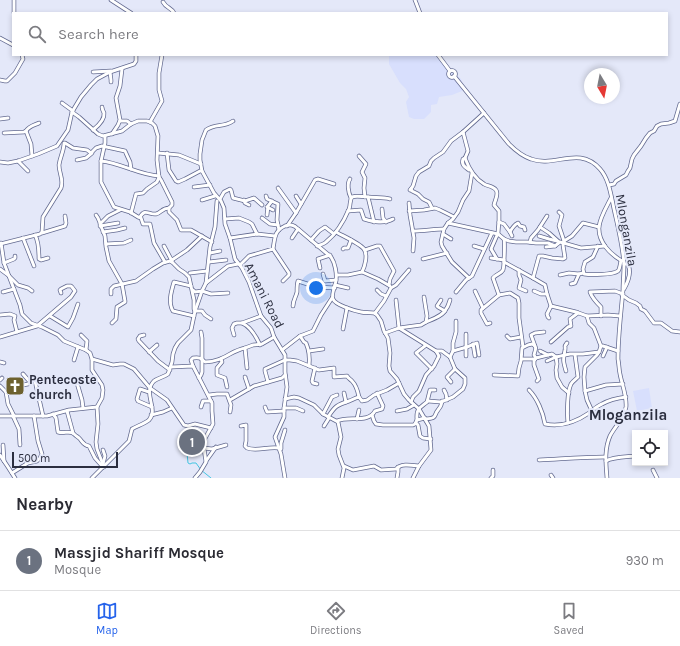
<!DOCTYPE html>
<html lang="en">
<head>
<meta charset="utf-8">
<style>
	body { margin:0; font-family:Karla,sans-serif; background:#f2f2f3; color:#2b2b33 }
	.controls { position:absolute; right:12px; bottom:12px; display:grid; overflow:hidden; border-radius:0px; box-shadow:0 2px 6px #0003 }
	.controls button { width:36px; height:36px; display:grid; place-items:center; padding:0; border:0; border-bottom:1px solid #e1e1e2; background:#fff; color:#2b2b33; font:20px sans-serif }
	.compass { position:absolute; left:584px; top:68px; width:36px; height:36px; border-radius:50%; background:#fff; box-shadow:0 2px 6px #0003; rotate:170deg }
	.scale { position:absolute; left:12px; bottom:10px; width:106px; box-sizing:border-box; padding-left:4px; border:2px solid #2b2e3f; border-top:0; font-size:11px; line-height:14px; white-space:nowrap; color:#2b2e3f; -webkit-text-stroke:3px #e4e8f9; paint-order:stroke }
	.you { position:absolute; left:316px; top:288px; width:14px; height:14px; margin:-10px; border:3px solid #fff; border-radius:50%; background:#1a73e8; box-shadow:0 0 0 6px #1a73e833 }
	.badge { display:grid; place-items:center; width:26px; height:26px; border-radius:50%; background:#2563eb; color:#fff; font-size:13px; font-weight:700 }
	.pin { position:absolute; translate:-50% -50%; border:2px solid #fff; box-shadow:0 1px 4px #0006 }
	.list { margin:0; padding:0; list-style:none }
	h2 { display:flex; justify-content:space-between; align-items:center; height:52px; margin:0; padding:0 16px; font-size:17px }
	h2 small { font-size:13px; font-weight:400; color:#7c7c81 }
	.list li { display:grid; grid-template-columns:26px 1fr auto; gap:12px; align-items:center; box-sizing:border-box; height:60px; padding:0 16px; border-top:1px solid #e1e1e2 }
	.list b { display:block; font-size:15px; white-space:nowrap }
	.list p { margin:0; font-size:13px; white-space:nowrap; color:#7c7c81 }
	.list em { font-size:13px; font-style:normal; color:#7c7c81 }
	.icon { flex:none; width:22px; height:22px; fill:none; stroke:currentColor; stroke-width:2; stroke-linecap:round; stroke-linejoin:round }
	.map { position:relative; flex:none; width:680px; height:478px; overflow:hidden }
	.search { position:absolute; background:#fff; box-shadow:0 2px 6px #0003; left:12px; right:12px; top:12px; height:44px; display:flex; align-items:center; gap:10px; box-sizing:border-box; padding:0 14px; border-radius:0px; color:#7c7c81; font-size:15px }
	.sheet { height:112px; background:#fff }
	nav { display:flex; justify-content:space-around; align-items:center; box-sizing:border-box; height:56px; border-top:1px solid #e1e1e2; background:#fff; font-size:11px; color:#7c7c81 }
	nav a { display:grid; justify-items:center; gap:2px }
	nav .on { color:#2563eb }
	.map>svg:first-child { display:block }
	.built { fill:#d8dffd }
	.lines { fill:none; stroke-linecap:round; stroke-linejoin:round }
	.stream { stroke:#45c5e2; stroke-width:1 }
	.minor-casing { stroke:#636a90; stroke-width:4.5 }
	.minor { stroke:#fff; stroke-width:3 }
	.labels { text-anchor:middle; stroke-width:4; stroke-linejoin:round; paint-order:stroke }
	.street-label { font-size:13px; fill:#2b2e3f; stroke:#e4e8f9 }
	.poi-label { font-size:13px; font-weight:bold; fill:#2b2e3f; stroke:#e4e8f9; text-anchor:start }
	.quarter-label { font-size:15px; font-weight:bold; fill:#2b2e3f; stroke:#e4e8f9 }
</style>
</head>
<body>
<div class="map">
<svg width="680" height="478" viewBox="0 0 680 478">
	<rect width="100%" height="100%" fill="#e4e8f9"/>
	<g class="built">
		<polygon points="389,55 439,55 445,66 452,71 461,79 463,85 462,91 452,95 439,97 437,104 431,105 431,112 424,119 414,119 409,117 406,102 409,97 406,89 400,83 389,64"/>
		<polygon points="649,388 652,408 637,411 633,391"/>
	</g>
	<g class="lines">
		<polyline class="stream" points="185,445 187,453 188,463 190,464 192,463 196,463 201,470 211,478"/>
		<g class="minor-casing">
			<g id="minor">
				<polyline points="14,0 14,13"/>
				<polyline points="111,0 131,13"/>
				<polyline points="415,0 420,13"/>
				<path d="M 163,2 C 166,8 172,8 174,13"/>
				<polyline points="0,38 13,45"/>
				<polyline points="438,55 450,71"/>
				<circle cx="452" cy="74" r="3.5"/>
				<polyline points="93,72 111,71"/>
				<polyline points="110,72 111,80 111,82"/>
				<path d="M 454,76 L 509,144 C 515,150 522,156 531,159 C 555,168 579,145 600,169 C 609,179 611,195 614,209 C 618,227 623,246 624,265 C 624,273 623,282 623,290 C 621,313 618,336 618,359 C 619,364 619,370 620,374 C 622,385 627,396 626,407 C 624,419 615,426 610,436 C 604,450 606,464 607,478"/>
				<polyline points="0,80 5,81 7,81 15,73 23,59 22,55"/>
				<polyline points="62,103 73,111"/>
				<polyline points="72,112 79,117 98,134 103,136 122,131 131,124 138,121 147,121 152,123 155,126 158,136 157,160 159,177 157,182 147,189 143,193 136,194 131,213"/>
				<polyline points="0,119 8,118"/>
				<polyline points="120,121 127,121 131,124"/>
				<path d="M 233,121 C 223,128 216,123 206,130 L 202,140 L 200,154 L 200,160 L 202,171 L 214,193 L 221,201 L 224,208 L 225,224 L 230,238 L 235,259 L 242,268 L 249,282 L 261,316 L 271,328 L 274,337 L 285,355 L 285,372 L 287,387 L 284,408 L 284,417 L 275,437 L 281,454 L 285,478"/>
				<polyline points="150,122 162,101 159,90 159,73 162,55"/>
				<path d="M 93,130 C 98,126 105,120 104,113 C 103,111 102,109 102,107"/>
				<polyline points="26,131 31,144 32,156"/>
				<polyline points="463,132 484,113"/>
				<path d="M 4,133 L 24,132 L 26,131 C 29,126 35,125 39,123"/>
				<polyline points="112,134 118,125 120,120 116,98 120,86 122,69"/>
				<polyline points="105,136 105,143 101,161 101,182 114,207 130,212 138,217 141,218 143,224 150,224 154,243 165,262"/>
				<polyline points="65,143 73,148 87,150 91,153 96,148 102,146 125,151 130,162 131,169"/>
				<polyline points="158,153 179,155 201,164"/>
				<polyline points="167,153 169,170 176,181 178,182 185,179 200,171 202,171"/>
				<polyline points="359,156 366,164 362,172 365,178 364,188 365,197"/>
				<path d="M 465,158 L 463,159 C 461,165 465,167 469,170"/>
				<polyline points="77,160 86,158 92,153"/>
				<polyline points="18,161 28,171"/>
				<path d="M 101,161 C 121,163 139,175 159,176"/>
				<polyline points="0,162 8,163 18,161 38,154 57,146 68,130 72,112 81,97 91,85 97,79 110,72 134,64 136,61 136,55"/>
				<polyline points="159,177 161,180 172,202 172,205 169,208 169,212 177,220 181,230 191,230 212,242"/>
				<path d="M 350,179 C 347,183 348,192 351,198"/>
				<polyline points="609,185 614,184 616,181 626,175 628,171 630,168 632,159 634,155 641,146 646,138 650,133 654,131 657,126 661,124 669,123 675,121 680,104"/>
				<polyline points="194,187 210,185"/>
				<polyline points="278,188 296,213"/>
				<polyline points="411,189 412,191 418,194 423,199 429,202 432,208"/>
				<path d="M 410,190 L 413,186 L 416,176 L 419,172 L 429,166 L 431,161 L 434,158 L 443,152 L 451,141 L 463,132 L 468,151 L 465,158 C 469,169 474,178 484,184 C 487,186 493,186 496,190 C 499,194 495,200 494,205 L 499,211 L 499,220 L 498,233 L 491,249 L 497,259 L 504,260"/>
				<polyline points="266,196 267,199 278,204 277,220 279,230"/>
				<polyline points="296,196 301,204"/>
				<polyline points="368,197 374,222"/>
				<path d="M 611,198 C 607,206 600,217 599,227 C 598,242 610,254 622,261"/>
				<polyline points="220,199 224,192 230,189 231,190 233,198 245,201 254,198 262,205"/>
				<polyline points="202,200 215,196"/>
				<polyline points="244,200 245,203 249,205"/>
				<polyline points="409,203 410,215 414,238 413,251"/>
				<polyline points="267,207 273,210"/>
				<polyline points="382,209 383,218 386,222"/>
				<path d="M 348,211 L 361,210 L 364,219 C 374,222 384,224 393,219"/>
				<polyline points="409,211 424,210 435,208 440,210 454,217"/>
				<polyline points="96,215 98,218 100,223"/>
				<polyline points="267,215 268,206 272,201"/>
				<path d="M 140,217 C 145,208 149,215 156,214 C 161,213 162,208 169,208"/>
				<polyline points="262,218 270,224 278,225"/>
				<polyline points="225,219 239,218 249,222 252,224 257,234"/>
				<polyline points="499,222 504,224 510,232"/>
				<polyline points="448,223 498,234 504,239 509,241 516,242 527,242 536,243 548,243 555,246"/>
				<polyline points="100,226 118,223"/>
				<polyline points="287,226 296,213 315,180 318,179 334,184"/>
				<polyline points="540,227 549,233 559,242"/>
				<path d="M 413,231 C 424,231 434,229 444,229"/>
				<polyline points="103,232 117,230 125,228"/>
				<path d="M 336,232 C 343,236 359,243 364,249 C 368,255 365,266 362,272 L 348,275 L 337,275"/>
				<polyline points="42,233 65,226 66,223 65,216"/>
				<polyline points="443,234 451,239"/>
				<path d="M 35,235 C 39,242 39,251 39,259 L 41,260 L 48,258"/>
				<path d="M 512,236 L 510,232 C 512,228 514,225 518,223 L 520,226 L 524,227 L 525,230"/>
				<polyline points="539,236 549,239 557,241"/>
				<polyline points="23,238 34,266"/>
				<polyline points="230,238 257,234 275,236"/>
				<polyline points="292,238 298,229"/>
				<polyline points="311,240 319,231 325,227 334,234"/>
				<polyline points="564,241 572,236 583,223 599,227"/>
				<polyline points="530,242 531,238 538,230 547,216"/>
				<polyline points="1,243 4,263 20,305 22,314 31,323 42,327 58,335 64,341 86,350 90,353 92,359 92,370 102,385 103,390 102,398 97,407 98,424 96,442 97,449 104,467"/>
				<path d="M 0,244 L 40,234 L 42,232 L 43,217 L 61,188 C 64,179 59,174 59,165 C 60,157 64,151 64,143"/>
				<polyline points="106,244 124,243 131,240"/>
				<polyline points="164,246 172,261"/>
				<path d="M 317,246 C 320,245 324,244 326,242 C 336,234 344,221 349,209 C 351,205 349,201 352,197 C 357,195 362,197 368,197 C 375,198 383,197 390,199"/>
				<polyline points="474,246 484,249"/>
				<path d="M 598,246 L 593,257 L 585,262 L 583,269 L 584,274 C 590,275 613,275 618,271 C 620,269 620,264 621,261"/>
				<polyline points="546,247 555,246 560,242 581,248 605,246"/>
				<polyline points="273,249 289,273 289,275 283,281"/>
				<polyline points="343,249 344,248 348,248 351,240"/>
				<polyline points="365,250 377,246 380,246 394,271 390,279 389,285"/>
				<polyline points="210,253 220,251"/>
				<polyline points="491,258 497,259"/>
				<polyline points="423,259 447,253"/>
				<polyline points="172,260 187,250 202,236"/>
				<polyline points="209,262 226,260"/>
				<polyline points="504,262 533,278"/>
				<polyline points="4,263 14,259 15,258 15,256"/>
				<path d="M 240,265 L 249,256 L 273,249 C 275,238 274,231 285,226 C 291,224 294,225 298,229 L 331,257 C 335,263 337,273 336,281 C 335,285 331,296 333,299 C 335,305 355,311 361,312 C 365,313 369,312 374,313 L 377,315 L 381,321 L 384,331 L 388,338 L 390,353 L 389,366 L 390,371 L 397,379 L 404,394 L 409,400 L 419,409 L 429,426 L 431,450 L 419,466 L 413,478"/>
				<polyline points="320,268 318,259 330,255"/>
				<polyline points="0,269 8,275 18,285 28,288 32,291"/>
				<polyline points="519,270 519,275 521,280 519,288 526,291"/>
				<polyline points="362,272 378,279 390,286"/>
				<polyline points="190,273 207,271"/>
				<polyline points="323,274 325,281 336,280"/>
				<polyline points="560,275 569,273 579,274"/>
				<polyline points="469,278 452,262 442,246 441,242 444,229 448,223 453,219 458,212 463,200 469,191 472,173"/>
				<polyline points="206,283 228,266 238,264"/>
				<polyline points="571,284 575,283 579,274 583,273"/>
				<polyline points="335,285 348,288"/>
				<path d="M 191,286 L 174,282 C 171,292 168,303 173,311 L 194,316"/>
				<path d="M 624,289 C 628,282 632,273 628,264 L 624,264"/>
				<polyline points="193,290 195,292 202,291 211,294 228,293"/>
				<polyline points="377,290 381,294 386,296"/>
				<polyline points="475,291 483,308"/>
				<polyline points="534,291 541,294 547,294 551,306 576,312 587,316 608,315 620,316"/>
				<polyline points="3,292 14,289"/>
				<polyline points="456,292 466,280 472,276 492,233"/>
				<polyline points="111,294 111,289 114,286 136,281 153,269 163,263 170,261 173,263 179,269 185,273 189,277 194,300 194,309 195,311"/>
				<polyline points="547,294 545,285 533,278 539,256 543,256 552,258 563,259 565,258 563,245 564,241 559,226 562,215 559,212"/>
				<polyline points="499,295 510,293 518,298 519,303 519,318 523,347"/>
				<polyline points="622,295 629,300 636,303 640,306 641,309 645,311 654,323 661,323 672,331 680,332"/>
				<polyline points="396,300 399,328 436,351 442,351 450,357 455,369 447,377 451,382"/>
				<polyline points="441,300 437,306 438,307 445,311"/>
				<path d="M 293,306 C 293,300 296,297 297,292 C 297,288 297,284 298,281 L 317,287 L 335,288"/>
				<polyline points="195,311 202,311 205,315 211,319"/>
				<polyline points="375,313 384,301 391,288 396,285 409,270"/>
				<polyline points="0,315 10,314 15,316 14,320 17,332"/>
				<polyline points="50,316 68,327 73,318 78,304"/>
				<polyline points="587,316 589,323 594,328 601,346"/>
				<path d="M 601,316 L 601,307 C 597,303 592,298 590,292 L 615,291 L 623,294"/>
				<polyline points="549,318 548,317 547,314 551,306"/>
				<path d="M 426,322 C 433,319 443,316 446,309 C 448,307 449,303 450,300"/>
				<polyline points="112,323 116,319 117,307 125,302 125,301 122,284 109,261 106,247 105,236 100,224 108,216 120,210"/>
				<path d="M 242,323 C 251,327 256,336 260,345"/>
				<path d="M 490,323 L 487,324 L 481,313 L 481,310 L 499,295 L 493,278 C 496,274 501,274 503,270 C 504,268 505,243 504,239"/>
				<polyline points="343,329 347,308"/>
				<polyline points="385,333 399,328 421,325 426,322 427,316 424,297"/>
				<polyline points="81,335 87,341 86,350"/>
				<polyline points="144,335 140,336 138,339 139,341 158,361 170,370"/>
				<polyline points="234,335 232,328 234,324 237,323 242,323 261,316"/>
				<path d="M 300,336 L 304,342 L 306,343 C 309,350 310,357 309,366"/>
				<polyline points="507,336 510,339 521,337"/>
				<polyline points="0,337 37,326 71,297 75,291 72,287 71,286 67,286 61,289 60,290 61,293"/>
				<polyline points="551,342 568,327 571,326 570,319 578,313"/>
				<polyline points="473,344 475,356"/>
				<polyline points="425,345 425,346 416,353 432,369"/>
				<polyline points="535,346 531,335 535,333 544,332"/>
				<polyline points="282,350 300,336 313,331 321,315 332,298"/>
				<polyline points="309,351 323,349"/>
				<polyline points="453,351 467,347 477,343 479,355"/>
				<polyline points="540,351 548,355"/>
				<polyline points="149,352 157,345"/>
				<polyline points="466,356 466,334"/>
				<polyline points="603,356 607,347"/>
				<polyline points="450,357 453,351 453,343 456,332 456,321"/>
				<polyline points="92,359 113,365 120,364 124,364 134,369 150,388 167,400 184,425 188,426 195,424 211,428"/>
				<polyline points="221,359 222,362 217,368 217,375 225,378 227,387"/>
				<polyline points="522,359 535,359"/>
				<polyline points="74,360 78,347"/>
				<polyline points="547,361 556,357 557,364 556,370 557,378 562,387 569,393"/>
				<polyline points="0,362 4,363"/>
				<path d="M 193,366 L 191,360 L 193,358 C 199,357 201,358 205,362 C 223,362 230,351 245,348"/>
				<polyline points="171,367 193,366 212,403 212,411 213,424 203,442 206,462 200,472 195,478"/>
				<polyline points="247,368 245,348 253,345 262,344 274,337"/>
				<polyline points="315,368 312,381 313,383 317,384"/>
				<path d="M 566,371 C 563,361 563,360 565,350 C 566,344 563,348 567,343"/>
				<path d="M 494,375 L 518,376 L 519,368 L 521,361 L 522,348 L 528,345 L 532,344 C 538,347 535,350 534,355 L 536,358"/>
				<polyline points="245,377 249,389"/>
				<polyline points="199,378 201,375 202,372 202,338 201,332"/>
				<polyline points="0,380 2,378"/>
				<polyline points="35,381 43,416"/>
				<polyline points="537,381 539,379 534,365 534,361 536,358 552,354 556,357 570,354 583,354 599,352"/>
				<path d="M 268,382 L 265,371 L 265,369 L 285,360 L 290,360 L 297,361 L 319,370 L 334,368 L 334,377 L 347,376 C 348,378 350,379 352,381 C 356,385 358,392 359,397"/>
				<polyline points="77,383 82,400 83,408"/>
				<polyline points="0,386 6,392 18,386 28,384 30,382 23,374"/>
				<polyline points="444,390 446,394 447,400"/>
				<path d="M 529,390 C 537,398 543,412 545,424 C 560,427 576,422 589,413 C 593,410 597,406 602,404 C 609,400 618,398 626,397"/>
				<polyline points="585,391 606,385 623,384"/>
				<polyline points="6,392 8,404 14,416"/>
				<polyline points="149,392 140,389 137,399 138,401 152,407"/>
				<polyline points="344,393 346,402"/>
				<polyline points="209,395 217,394 227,394 231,405 230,412"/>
				<polyline points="285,399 294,397 299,398 314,405 323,414 338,422 341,437 338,449 339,455 344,468 342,478"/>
				<polyline points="230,400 254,386 282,378 285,375"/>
				<polyline points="428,401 441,402 453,397 463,389 465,384 465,378 455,369"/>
				<polyline points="411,402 413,397 419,391 426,375 434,366 439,356 436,351"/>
				<polyline points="201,407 203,401 211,401"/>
				<polyline points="265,407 267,412 284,411"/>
				<polyline points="284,408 296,408 303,411"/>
				<polyline points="67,411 73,433"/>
				<polyline points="397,411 407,409 414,405"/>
				<polyline points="592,411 587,400 585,391 584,377 585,367 597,355 599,352 601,346 603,346 618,351"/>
				<path d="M 53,414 L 56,418 L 58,432 C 64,434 70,430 74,434 C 76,436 78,437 79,438 C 83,442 83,445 89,446 L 95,458 L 103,467"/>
				<polyline points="323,414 332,397 337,395"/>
				<polyline points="151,415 163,412 172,408"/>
				<polyline points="372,415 374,421 376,424 383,425 413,425 415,424 417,420 425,418"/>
				<polyline points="0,416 47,416 69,410 97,407"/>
				<polyline points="13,416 19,429 20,445"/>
				<path d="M 328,417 C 335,406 337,405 349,401 C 352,400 355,398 359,397 L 362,401 L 367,400 L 374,395 L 387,390 L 399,383"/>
				<polyline points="357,419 359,410"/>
				<path d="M 426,419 C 438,418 433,416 438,410 C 441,406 441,406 442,401"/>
				<path d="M 417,420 C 416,408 420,408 427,402 L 430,390 L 435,390"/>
				<path d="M 337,421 C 348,415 368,424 375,411 L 382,409 L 383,406 L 377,393"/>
				<polyline points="416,423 418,425 420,436 423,438 431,439"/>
				<path d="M 568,423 C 567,414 567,392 571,384 C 573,381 576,379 578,377 L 575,355"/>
				<path d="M 241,426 L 246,425 L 246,441 L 245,446 L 247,448 C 257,452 268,446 279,448"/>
				<polyline points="324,426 329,418"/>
				<polyline points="194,443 203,442"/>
				<polyline points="3,445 4,461"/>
				<polyline points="204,448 212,449 226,445"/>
				<polyline points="281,449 281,443 285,430"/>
				<polyline points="103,450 105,456 103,464"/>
				<polyline points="0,455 8,467 15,478"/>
				<path d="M 539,460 C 561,459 583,457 605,457"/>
				<polyline points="206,461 216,447"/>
				<path d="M 606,461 C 613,457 626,457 635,456"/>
				<path d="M 344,466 L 353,470 L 374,466 L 381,470 L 396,469 C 401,463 411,465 419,466"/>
				<polyline points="653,470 657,478"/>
				<polyline points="12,473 28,463 37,461 40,458 42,454 38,441 34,416"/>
				<polyline points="551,475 553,478"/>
				<path d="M 92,478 L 129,441 L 132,429 C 137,426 144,424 149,420 C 159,409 142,393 154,381 C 158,378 164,377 168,374 L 172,362 L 173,354 L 175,348 L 178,343 L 191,330 L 195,311 L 202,291 L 206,283 L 210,247 L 215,227 L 217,201"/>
				<polyline points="397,478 398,472 398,467"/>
				<polyline points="491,478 493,476 493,470"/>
			</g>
		</g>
		<use href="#minor" class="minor"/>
	</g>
	<defs>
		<g id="church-square" transform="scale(1)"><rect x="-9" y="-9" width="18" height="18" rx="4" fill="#6d612e" stroke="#e4e8f9"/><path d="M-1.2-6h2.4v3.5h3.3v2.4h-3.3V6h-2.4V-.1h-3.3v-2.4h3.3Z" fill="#fff"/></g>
	</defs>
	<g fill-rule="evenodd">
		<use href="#church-square" x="15" y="386"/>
	</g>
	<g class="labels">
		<g class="street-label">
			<text transform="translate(627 230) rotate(80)" y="5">Mlonganzila</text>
			<text transform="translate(265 295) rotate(63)" y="5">Amani Road</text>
		</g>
		<g class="poi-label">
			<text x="29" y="384">Pentecoste<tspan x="29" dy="15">church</tspan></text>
		</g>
		<g class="quarter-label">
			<text x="628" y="420">Mloganzila</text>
		</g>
	</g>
</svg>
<div class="controls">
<button><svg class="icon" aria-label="locate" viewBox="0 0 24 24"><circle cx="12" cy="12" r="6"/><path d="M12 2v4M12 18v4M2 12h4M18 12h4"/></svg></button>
</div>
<svg class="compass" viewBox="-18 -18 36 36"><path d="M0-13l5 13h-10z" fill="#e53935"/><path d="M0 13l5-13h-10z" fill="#7c7c81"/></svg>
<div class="scale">500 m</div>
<div class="you"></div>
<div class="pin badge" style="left:192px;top:442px;background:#6b7280">1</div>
<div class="search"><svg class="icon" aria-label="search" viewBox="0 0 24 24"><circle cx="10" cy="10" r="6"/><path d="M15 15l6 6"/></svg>Search here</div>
</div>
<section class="sheet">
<h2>Nearby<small></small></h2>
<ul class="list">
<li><span class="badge" style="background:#6b7280">1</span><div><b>Massjid Shariff Mosque</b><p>Mosque</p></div><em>930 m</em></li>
</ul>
</section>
<nav>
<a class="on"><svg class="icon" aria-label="map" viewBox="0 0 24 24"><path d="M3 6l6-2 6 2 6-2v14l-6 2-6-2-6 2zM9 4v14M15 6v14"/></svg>Map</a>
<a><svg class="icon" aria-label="directions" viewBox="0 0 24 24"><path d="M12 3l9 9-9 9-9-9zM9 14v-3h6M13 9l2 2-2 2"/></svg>Directions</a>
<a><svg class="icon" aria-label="saved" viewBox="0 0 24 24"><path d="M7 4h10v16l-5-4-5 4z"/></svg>Saved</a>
</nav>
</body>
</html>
